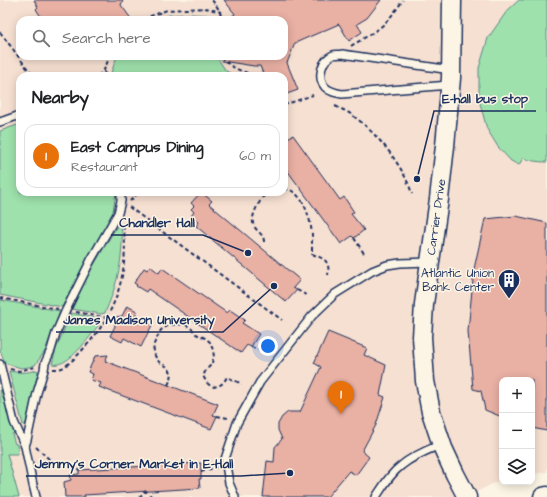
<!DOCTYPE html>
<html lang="en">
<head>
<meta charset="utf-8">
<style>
	body { margin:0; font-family:"Architects Daughter",sans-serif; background:#f6f6f6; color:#202124 }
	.controls { position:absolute; right:12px; bottom:12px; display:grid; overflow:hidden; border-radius:8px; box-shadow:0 2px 10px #0003 }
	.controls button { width:36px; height:36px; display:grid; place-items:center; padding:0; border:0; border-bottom:1px solid #e0e0e0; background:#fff; color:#202124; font:20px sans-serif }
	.you { position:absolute; left:268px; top:346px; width:14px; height:14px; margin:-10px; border:3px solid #fff; border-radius:50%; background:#1a73e8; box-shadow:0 0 0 6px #1a73e833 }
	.badge { display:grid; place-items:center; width:26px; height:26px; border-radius:50%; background:#7c3aed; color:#fff; font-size:13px; font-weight:700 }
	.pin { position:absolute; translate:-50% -33px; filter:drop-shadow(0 1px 2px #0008) }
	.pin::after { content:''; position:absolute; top:21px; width:14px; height:12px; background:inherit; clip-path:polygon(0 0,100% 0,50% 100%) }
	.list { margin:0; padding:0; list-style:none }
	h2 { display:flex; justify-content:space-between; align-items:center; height:52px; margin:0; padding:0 16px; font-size:17px }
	h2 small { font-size:13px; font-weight:400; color:#757577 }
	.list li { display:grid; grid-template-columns:26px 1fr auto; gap:12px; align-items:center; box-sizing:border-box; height:64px; margin:0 8px 8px; padding:0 8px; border:1px solid #e0e0e0; border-radius:12px }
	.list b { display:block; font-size:15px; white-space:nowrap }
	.list p { margin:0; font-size:13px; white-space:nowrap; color:#757577 }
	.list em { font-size:13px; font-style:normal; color:#757577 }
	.icon { flex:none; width:22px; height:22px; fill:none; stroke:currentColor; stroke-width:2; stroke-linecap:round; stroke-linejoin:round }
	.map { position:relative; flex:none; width:547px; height:497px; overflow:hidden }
	.search { position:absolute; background:#fff; box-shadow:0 2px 10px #0003; left:16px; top:16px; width:272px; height:44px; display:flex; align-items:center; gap:10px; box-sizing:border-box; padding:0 14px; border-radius:12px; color:#757577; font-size:15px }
	.panel { position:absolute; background:#fff; box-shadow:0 2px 10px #0003; left:16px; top:72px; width:272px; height:124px; border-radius:12px }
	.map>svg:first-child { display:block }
	.built { fill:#f6e0d2; fill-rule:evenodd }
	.green { fill:#9ee1ac; stroke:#5c8885 }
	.building { fill:#e9b0a4; stroke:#1b2f5e }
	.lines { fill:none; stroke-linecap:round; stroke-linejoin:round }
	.service-casing { stroke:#1b2f5e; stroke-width:10 }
	.tertiary-casing { stroke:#1b2f5e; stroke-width:21 }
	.path { stroke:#1b2f5e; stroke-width:2; stroke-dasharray:4 3; stroke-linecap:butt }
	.service { stroke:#fcf5e5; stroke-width:7 }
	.tertiary { stroke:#fcf5e5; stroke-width:18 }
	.labels { text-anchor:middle; stroke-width:3; stroke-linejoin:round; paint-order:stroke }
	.street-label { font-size:12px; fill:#1b2f5e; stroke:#fcf5e5 }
	.poi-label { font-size:12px; fill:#1b2f5e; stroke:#fcf5e5; text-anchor:end }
	.leader { fill:none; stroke:#1b2f5e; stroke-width:1.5 }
	.callout-dot { fill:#1b2f5e; stroke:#fcf5e5; stroke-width:1.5 }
	.callout-label { font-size:13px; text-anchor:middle; font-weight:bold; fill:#1b2f5e; stroke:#fcf5e5; stroke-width:3; stroke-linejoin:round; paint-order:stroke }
</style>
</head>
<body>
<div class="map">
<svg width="547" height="497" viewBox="0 0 547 497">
	<rect width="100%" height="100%" fill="#fcf5e5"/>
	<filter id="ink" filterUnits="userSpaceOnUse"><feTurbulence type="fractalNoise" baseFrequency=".025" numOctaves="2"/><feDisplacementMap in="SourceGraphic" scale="8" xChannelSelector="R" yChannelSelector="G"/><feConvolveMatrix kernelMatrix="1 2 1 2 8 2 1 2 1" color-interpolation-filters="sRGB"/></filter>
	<g filter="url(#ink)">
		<path class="built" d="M 0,0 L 547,0 L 547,472 L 532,474 L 532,380 L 502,380 L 502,479 L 467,497 L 0,497 ZM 20,20 L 284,20 L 284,56 L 20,56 ZM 20,76 L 284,76 L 284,192 L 20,192 Z"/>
		<g class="green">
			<path d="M 519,0 L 547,0 L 547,162 C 538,162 531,161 523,158 L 519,165 L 511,161 L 498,147 L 487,129 L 479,100 L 479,68 L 488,38 L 507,11 Z"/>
			<polygon points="189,14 207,15 212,20 154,20 170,15"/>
			<polygon points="117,56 216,56 226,71 236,76 111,76 111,73"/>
			<polygon points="20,124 20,192 116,192 113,212 62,307 0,295 0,131"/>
			<path d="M 118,226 L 120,226 C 123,231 122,238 122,244 C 121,269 115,290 105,313 L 101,314 L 72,309 L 88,275 L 115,229 Z"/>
			<polygon points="0,300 60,311 45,351 35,365 29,367 21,368 5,363 0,350"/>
			<path d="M 71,313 L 96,318 L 99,320 L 100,323 C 92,334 72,362 58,364 C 56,365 54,364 52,364 L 56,349 Z"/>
			<path d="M 37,370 L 38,372 L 26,423 L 25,425 L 23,425 L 9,371 C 20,373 26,373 37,370 Z"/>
			<polygon points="0,386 14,433 12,434 15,444 17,444 18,454 7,454 19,497 0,497"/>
		</g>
		<g class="building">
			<polygon points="34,0 123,0 121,5 132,20 43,20 36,9 38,7"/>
			<polygon points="224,0 381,0 367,18 357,24 362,32 349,41 339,24 295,43 287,63 298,90 284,95 284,76 264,76 260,66 254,66 222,61 223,56 284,56 284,20 227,20 235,14"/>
			<polygon points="293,135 340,200 344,197 354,212 351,214 364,230 354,238 352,236 341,244 284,166 284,140"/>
			<polygon points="201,192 212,201 209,204 300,280 293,288 297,290 286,302 196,226 199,222 191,216 194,212 191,209 194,206 191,203"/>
			<polygon points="516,216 547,223 547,431 532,428 532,380 502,380 502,417 485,410 481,391 473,389 468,331 474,269 485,219"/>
			<polygon points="150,266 159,273 162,268 227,313 230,310 245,320 242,323 259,334 251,347 247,345 241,353 148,289 146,292 136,286 137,285 134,283 144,268 147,270"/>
			<polygon points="127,306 137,311 135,316 152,325 141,347 124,338 122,342 110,336 115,326 114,321 116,317 122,316"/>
			<polygon points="328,332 367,348 364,355 386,365 380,395 385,397 376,425 362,451 369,457 356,475 349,471 327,497 263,497 267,461 274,462 275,447 282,439 278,430 278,424 282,417 288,412 300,412 321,367 314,363"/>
			<polygon points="108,355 105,361 218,404 213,415 217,416 211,429 99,387 101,383 91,380 93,374 88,372 95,356"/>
			<polygon points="201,463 201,479 199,479 200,488 84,495 85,497 65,497 64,482 71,480 70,475 79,474 79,470"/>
		</g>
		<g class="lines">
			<g class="service-casing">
				<g id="service">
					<path d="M 449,85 L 342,94 C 336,93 330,92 325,87 C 317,78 321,60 333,55 C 335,54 339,55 342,54 L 451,70"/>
					<polyline points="0,122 20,115"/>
					<polyline points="0,364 14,422 25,446"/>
					<polyline points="36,497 33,485 25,446 27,440 37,393 44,370 45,363 51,350 56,333 66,310 91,260 118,213 121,201 121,192"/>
					<polyline points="235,497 229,483 225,459 237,423 260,382 312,316 335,294 372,271 387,265 400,263 430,262"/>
					<path d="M 376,497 C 384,485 391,473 402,465 C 414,455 428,450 442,444"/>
				</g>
			</g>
			<g class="tertiary-casing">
				<g id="tertiary">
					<polyline points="452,0 451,78 445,146 439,199 424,304 422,337 425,381 431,412 443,448 455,474 467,497"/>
					<polyline points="543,497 547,496"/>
				</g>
			</g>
			<g class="path">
				<path d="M 212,0 C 216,6 223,12 220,20"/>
				<polyline points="144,20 148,17 167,10 205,8 221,12"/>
				<polyline points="0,32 33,76"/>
				<path d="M 351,46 C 362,39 374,33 383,25 C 391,17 397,9 403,0"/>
				<path d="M 221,56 C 227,64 233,68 242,71 C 246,73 250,73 254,76"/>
				<polyline points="104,70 105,76"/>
				<polyline points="98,76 104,70 110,56"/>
				<polyline points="284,105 313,95"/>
				<path d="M 335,106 C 341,109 347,111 352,115 C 376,132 404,166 412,194"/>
				<path d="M 284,189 C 303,189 311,220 312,235 C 312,241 312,248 312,254 C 325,259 330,261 328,275"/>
				<polyline points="257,192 262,197"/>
				<polyline points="130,201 139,192"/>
				<polyline points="129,207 282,320"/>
				<polyline points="354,238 365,255"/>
				<path d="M 264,242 C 264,234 257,232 254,226 C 249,216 261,199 267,192"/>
				<polyline points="297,290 306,295"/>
				<polyline points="0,298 58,309"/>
				<polyline points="76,312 107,318"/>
				<polyline points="251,347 261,350"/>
				<polyline points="10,369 19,371 35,367"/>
				<path d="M 53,369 C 56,369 59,369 62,368 C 70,364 79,354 85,347 C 117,313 130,269 123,223"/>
				<path d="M 168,385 L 171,379 L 172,373 L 166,366 L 159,362 L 155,356 L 153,346 L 161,330 L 169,325 L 185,324 L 193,330 L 196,334 L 205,338 L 210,342 L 213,350 L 214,357 L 211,365 L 206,370 L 203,376 L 207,383 L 212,387 C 221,386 223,384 227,377 L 242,384"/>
				<polyline points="217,416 228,418"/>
				<polyline points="36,447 51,461 79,470"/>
				<polyline points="201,472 217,467"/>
				<polyline points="139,497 146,491 152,497"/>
			</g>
			<use href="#service" class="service"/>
			<use href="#tertiary" class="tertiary"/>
		</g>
	</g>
	<defs>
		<g id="building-pin" transform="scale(1.15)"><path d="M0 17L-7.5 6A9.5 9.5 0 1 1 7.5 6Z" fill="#1b2f5e" stroke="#fcf5e5"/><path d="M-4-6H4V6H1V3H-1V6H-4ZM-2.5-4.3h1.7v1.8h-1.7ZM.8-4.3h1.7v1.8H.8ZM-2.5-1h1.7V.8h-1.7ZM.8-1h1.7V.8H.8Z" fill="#fff"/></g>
	</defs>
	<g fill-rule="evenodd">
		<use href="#building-pin" x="509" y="280"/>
	</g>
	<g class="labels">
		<g class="street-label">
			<text transform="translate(436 217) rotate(-82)" y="4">Carrier Drive</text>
		</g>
		<g class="poi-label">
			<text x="494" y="277">Atlantic Union<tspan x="494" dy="14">Bank Center</tspan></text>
		</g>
	</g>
	<path class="leader" d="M417 179L434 111H536M248 253L203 235H111M274 286L223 332H56M290 473L241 476H26"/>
	<g class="callout-dot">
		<circle cx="417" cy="179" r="4"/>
		<circle cx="248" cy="253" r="4"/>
		<circle cx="274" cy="286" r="4"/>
		<circle cx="290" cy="473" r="4"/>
	</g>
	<g class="callout-label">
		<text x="485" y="103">E-hall bus stop</text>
		<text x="157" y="227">Chandler Hall</text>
		<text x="139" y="324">James Madison University</text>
		<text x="134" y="468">Jemmy’s Corner Market in E-Hall</text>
	</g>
</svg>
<div class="controls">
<button>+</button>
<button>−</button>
<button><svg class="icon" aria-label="layers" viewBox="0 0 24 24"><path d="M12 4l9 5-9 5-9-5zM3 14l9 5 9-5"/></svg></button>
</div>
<div class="you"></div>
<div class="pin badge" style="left:341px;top:414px;background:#e8710a">1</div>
<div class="search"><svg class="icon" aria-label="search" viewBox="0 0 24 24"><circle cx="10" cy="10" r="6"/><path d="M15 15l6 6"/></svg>Search here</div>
<section class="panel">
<h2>Nearby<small></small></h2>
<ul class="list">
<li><span class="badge" style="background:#e8710a">1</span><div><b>East Campus Dining</b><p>Restaurant</p></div><em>60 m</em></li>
</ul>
</section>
</div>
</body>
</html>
